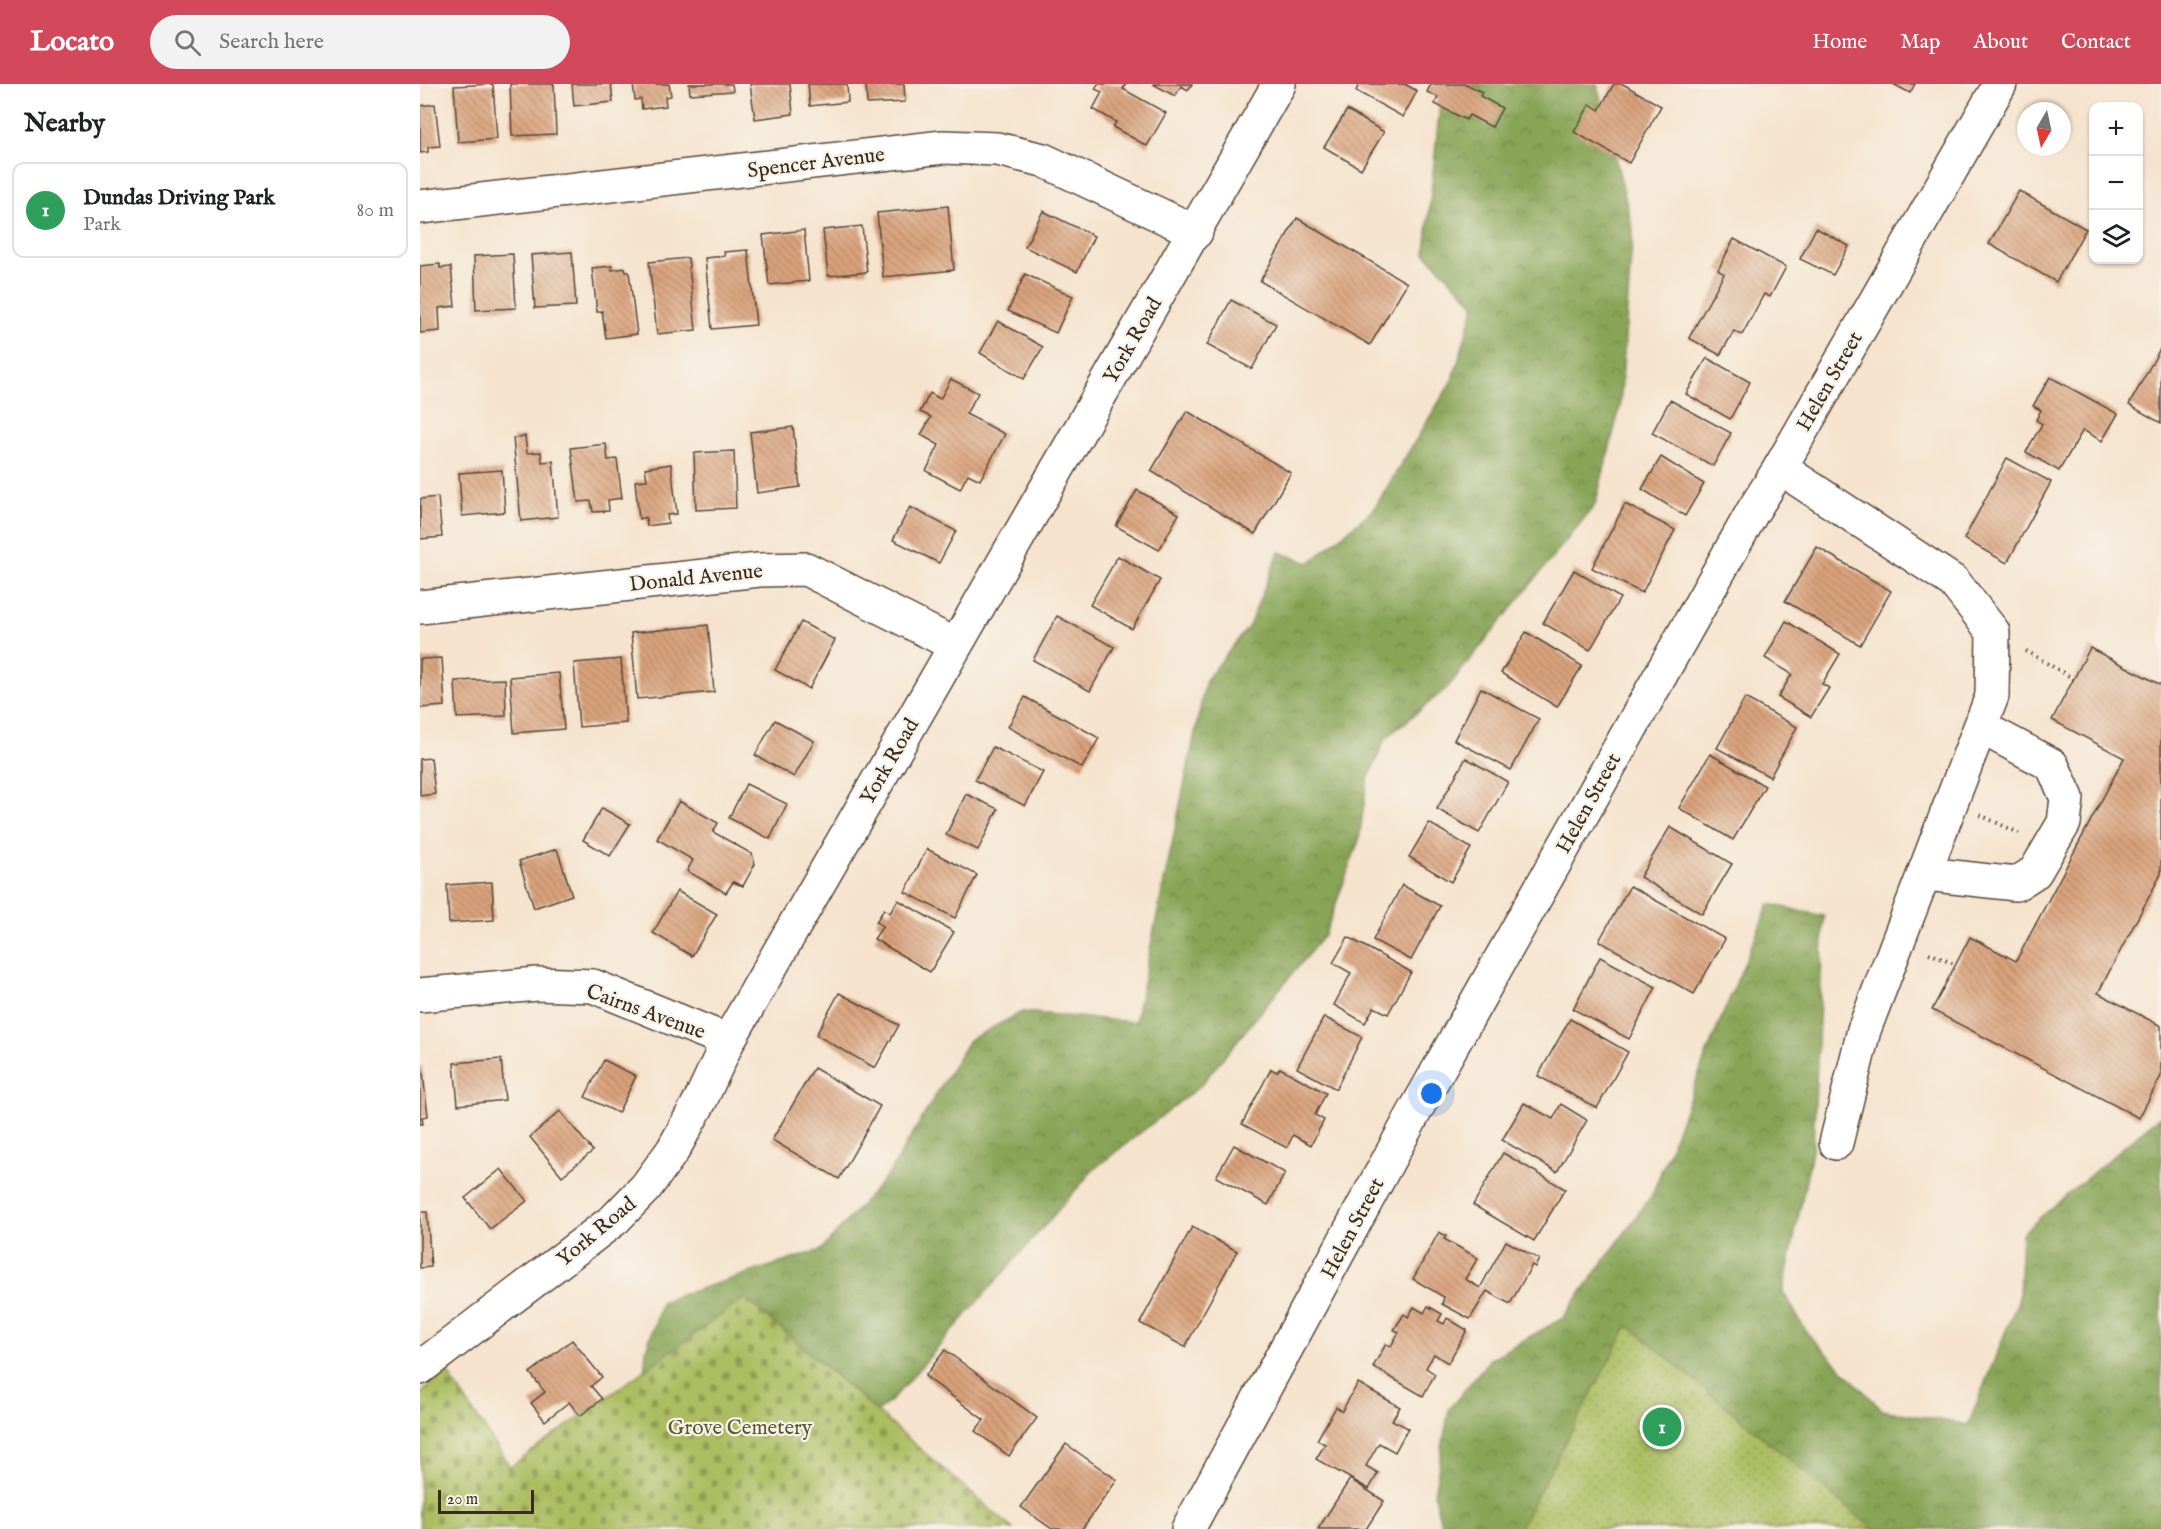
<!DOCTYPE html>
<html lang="en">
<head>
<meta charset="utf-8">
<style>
	body { margin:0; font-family:"IM FELL English",serif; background:#f2f2f2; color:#202124 }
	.controls { position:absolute; right:18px; top:18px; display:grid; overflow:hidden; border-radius:12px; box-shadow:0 2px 4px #0004 }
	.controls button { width:54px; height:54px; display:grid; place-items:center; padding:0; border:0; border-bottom:2px solid #e0e0e0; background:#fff; color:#202124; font:30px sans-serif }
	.compass { position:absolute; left:1597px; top:18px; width:54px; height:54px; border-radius:50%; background:#fff; box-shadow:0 2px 4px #0004; rotate:189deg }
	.scale { position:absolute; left:18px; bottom:15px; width:96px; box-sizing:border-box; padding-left:6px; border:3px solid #3b2a1e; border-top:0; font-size:16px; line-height:21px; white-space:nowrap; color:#3b2a1e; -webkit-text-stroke:4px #f7f3e8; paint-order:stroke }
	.you { position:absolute; left:1012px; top:1010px; width:21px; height:21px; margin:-15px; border:4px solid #fff; border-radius:50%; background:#1a73e8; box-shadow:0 0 0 9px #1a73e833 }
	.badge { display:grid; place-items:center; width:39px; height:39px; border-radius:50%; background:#d1495b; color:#fff; font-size:20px; font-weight:700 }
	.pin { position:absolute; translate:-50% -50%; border:3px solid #fff; box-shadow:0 2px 6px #0006 }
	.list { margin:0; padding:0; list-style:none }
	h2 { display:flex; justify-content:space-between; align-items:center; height:78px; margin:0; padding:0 24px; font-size:26px }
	h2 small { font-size:20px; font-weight:400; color:#757577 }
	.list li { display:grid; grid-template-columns:39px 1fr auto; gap:18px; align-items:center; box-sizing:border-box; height:96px; margin:0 12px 12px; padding:0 12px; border:2px solid #e0e0e0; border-radius:12px }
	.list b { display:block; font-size:22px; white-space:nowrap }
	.list p { margin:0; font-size:20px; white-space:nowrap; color:#757577 }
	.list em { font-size:20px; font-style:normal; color:#757577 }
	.icon { flex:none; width:33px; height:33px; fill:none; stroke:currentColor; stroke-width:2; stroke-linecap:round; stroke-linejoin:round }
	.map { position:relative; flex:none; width:1741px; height:1445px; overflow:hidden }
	header { display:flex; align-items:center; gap:36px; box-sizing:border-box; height:84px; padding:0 30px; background:#d1495b; color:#fff }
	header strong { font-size:28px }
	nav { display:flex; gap:33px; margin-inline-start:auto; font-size:21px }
	.search { width:420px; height:54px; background:#f2f2f2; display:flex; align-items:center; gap:15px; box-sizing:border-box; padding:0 21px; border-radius:33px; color:#757577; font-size:22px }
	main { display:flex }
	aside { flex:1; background:#fff }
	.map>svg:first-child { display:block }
	.forest { fill:url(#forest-crowns); stroke:#62673a; stroke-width:1.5 }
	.cemetery { fill:url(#cemetery-stones); stroke:#737440; stroke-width:1.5 }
	.park { fill:url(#park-dots); stroke:#737440; stroke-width:1.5 }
	.building { fill:url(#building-back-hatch) }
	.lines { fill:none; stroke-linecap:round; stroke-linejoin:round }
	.minor-casing { stroke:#574638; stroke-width:36 }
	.path { stroke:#574638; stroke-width:4; stroke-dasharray:1.5 4.5; stroke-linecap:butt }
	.minor { stroke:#fff; stroke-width:33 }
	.labels { text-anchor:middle; stroke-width:4.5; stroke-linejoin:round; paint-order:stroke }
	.street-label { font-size:21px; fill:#3b2a1e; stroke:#f7f3e8 }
	.park-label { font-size:21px; fill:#5d5632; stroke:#f7f3e8 }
</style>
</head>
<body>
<header>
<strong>Locato</strong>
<div class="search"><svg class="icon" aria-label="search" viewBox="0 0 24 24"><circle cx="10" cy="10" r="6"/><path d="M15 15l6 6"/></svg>Search here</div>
<nav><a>Home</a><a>Map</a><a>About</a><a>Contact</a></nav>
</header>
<main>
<aside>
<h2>Nearby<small></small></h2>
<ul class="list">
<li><span class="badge" style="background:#2e9e5b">1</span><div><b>Dundas Driving Park</b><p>Park</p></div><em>80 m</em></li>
</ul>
</aside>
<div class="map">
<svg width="1741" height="1445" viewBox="0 0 1741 1445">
	<defs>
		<pattern id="forest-crowns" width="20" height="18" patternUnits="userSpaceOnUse" patternTransform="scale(1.5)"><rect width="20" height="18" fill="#88a457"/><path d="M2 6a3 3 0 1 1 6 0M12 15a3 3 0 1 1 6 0" fill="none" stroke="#708647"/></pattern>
		<pattern id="cemetery-stones" width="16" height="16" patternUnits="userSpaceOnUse" patternTransform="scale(1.5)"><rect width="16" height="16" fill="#abbd61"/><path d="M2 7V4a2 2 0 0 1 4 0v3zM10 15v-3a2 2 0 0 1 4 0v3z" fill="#8c9a4f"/></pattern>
		<pattern id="park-dots" width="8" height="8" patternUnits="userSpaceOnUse" patternTransform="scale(1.5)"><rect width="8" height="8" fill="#abbd61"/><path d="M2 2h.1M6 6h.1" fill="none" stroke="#8c9a4f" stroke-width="1.8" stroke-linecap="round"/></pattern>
		<pattern id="building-back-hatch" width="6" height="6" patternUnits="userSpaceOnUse" patternTransform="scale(1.5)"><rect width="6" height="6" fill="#d9a27b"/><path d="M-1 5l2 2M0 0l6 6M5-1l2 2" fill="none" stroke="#b18464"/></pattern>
	</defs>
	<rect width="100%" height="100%" fill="#f7f3e8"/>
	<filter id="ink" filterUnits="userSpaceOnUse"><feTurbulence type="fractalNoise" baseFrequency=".0167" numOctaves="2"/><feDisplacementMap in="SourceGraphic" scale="12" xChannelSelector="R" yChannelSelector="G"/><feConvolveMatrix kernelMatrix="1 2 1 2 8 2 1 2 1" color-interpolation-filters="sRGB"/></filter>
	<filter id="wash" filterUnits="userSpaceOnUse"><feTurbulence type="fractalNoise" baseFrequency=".008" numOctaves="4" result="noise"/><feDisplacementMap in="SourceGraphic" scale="24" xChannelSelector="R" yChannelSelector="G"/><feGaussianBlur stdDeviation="1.35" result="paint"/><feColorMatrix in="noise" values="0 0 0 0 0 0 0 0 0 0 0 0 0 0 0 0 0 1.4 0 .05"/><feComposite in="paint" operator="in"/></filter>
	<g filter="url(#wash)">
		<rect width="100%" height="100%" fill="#f5e3cd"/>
		<g class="forest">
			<polygon points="1022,0 1177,0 1213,145 1200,323 1175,421 1027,604 965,655 947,698 939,756 905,850 780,1002 674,1085 471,1317 306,1442 216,1415 226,1266 242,1217 401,1166 468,1091 549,956 602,928 715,938 786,596 829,542 859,468 889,479 954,425 1033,295 1055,221 1005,169"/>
			<polygon points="1349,820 1404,832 1393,1062 1363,1208 1387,1249 1462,1326 1548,1341 1599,1214 1602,1149 1741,1031 1741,1445 1022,1445 1014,1410 1029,1325 1070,1275 1143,1234 1232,1111 1289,964"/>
		</g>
		<polygon class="cemetery" points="325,1214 593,1445 0,1445 0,1310 27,1288 90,1383"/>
		<polygon class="park" points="1208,1241 1453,1445 1099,1445"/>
		<g id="blocks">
			<g class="building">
				<polygon points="73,0 77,55 38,58 34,2"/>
				<polygon points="90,0 134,0 136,50 92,52"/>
				<polygon points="152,0 191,0 193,18 154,22"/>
				<polygon points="213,0 249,0 251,12 245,13 246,22 222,25 221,15 215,16"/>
				<polygon points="269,0 312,0 313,7 270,10"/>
				<polygon points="330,0 370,0 373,30 335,35"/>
				<polygon points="388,0 427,0 428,18 390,22"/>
				<polygon points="446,0 484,0 485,18 447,20"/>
				<polygon points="678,0 706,0 703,5 746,29 727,62 693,43 696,38 673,25 682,8 675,5"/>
				<polygon points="733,0 772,0 768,6 761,2 755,12"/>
				<polygon points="939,0 985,0 997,7 983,33 936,7"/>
				<polygon points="1011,0 1046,0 1062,8 1060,12 1082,24 1072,43 1049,31 1046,36 1015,20 1018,13 1007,8"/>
				<polygon points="1194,0 1203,0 1241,22 1209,79 1154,48 1170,20 1179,26"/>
				<polygon points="1473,0 1495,0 1490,9"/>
				<polygon points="15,20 20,62 8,63 8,68 0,69 0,22"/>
				<polygon points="927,26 964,48 941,85 904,63"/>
				<polygon points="1599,107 1666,145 1636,198 1569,160"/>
				<polygon points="528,122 534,186 463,193 457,129"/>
				<polygon points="623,127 674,152 657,188 605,163"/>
				<polygon points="877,134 987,199 950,261 840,197"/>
				<polygon points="442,142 447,188 408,192 403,146"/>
				<polygon points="1396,144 1429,162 1413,191 1380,175"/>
				<polygon points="384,146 389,197 349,201 343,151"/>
				<polygon points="1314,155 1366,183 1350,213 1344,210 1322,251 1314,247 1300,271 1269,254 1304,190 1298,186"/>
				<polygon points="328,166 336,241 292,245 285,174 305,172 304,168"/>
				<polygon points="152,168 156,222 115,224 111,171"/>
				<polygon points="93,170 96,224 56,226 54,172"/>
				<polygon points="268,174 276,246 237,250 229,178"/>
				<polygon points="20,180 20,184 31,183 35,222 19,224 20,247 0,249 0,182"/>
				<polygon points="192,182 192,186 205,184 206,188 209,188 217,250 186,254 182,227 177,228 172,184"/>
				<polygon points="605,190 653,212 636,249 588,227"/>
				<polygon points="811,216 856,240 832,285 787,261"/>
				<polygon points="578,237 623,263 604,295 560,269"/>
				<polygon points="1741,263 1741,339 1709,321"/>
				<polygon points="1287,274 1330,298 1310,335 1266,310"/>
				<polygon points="1630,293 1698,330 1682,357 1663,346 1639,387 1606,368 1622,340 1616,336 1621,326 1613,322"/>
				<polygon points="531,295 558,309 546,330 585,350 560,396 548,390 540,405 506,387 519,361 501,351 511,333 500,328 510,309 520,315"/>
				<polygon points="1250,316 1311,349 1293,382 1232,349"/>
				<polygon points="767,327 871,389 835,450 731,387"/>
				<polygon points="373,343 380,403 337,409 330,348"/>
				<polygon points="105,352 107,369 121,368 122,378 133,377 138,433 101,437 93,354"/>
				<polygon points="186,360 188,376 197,375 202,414 188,416 189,427 173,428 171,417 158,418 151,364"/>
				<polygon points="314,367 316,424 276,426 274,369"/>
				<polygon points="1241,373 1284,400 1265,432 1222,405"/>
				<polygon points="1587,374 1631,398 1587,479 1544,455"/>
				<polygon points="251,380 257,430 247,431 248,439 227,442 226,433 219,435 215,397 227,396 225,384"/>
				<polygon points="82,386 85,428 42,432 39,389"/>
				<polygon points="717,406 759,430 739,466 696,442"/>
				<polygon points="18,413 22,453 0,455 0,415"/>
				<polygon points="1205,420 1255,446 1222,509 1172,484"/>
				<polygon points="490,423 536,447 519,479 473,456"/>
				<polygon points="1397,463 1471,507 1440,561 1365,517"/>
				<polygon points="698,472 740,496 712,545 670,521"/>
				<polygon points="1154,486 1200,514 1170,566 1123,539"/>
				<polygon points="637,532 694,563 670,607 613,576"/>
				<polygon points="1366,537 1420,570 1402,600 1409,604 1391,633 1358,613 1372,590 1345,574"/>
				<polygon points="381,538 415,556 389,605 355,586"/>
				<polygon points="288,541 294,608 217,615 211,549"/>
				<polygon points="1106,548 1162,582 1137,623 1081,589"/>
				<polygon points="1670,564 1741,601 1741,790 1678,909 1741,942 1741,992 1719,1034 1512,926 1550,853 1596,877 1704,674 1632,636"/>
				<polygon points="22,574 25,622 0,624 0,575"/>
				<polygon points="201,575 206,639 159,643 154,579"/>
				<polygon points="139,589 144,645 94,649 90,593"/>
				<polygon points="85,595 86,632 37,634 35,597"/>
				<polygon points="1061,604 1119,635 1091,686 1034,656"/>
				<polygon points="605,613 679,654 662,684 588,643"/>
				<polygon points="1325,614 1377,643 1350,693 1297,664"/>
				<polygon points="355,636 394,657 374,693 335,671"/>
				<polygon points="573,663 623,688 605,722 555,696"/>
				<polygon points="1290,670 1345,702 1313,756 1259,724"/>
				<polygon points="11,674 15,710 0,712 0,675"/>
				<polygon points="1046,674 1088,698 1059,749 1017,725"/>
				<polygon points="326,700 367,720 350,755 309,734"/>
				<polygon points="546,710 578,725 558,766 526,751"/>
				<polygon points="259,717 298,739 293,748 332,770 335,780 323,802 313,798 306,809 267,787 273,776 237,755"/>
				<polygon points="182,724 210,740 190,772 163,756"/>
				<polygon points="1009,739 1051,764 1031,798 989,773"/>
				<polygon points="1250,743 1312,780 1282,830 1220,793"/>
				<polygon points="137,765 152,811 114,824 99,777"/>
				<polygon points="507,765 557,791 535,834 485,808"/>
				<polygon points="72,798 74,836 29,839 27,801"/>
				<polygon points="982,801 1020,822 991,876 953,856"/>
				<polygon points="1210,802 1305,855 1274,910 1179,857"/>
				<polygon points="257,807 297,830 272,872 233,849"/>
				<polygon points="478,816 534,848 510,888 454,855 463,842 456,838 464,825 470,829"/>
				<polygon points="928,853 991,888 968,930 954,923 945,939 914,921 931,889 913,879"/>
				<polygon points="1180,873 1236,903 1209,955 1153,925"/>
				<polygon points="419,909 479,941 455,984 396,951"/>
				<polygon points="904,933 942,953 916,1005 877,984"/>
				<polygon points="1150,935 1208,968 1177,1024 1118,992"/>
				<polygon points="81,975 85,1016 38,1021 34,979"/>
				<polygon points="184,976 216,992 198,1029 165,1013"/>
				<polygon points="2,982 8,1032 2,1033 3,1040 0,1040 0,983"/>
				<polygon points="394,984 460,1022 419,1095 352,1056"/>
				<polygon points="860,984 906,1009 895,1031 904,1036 891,1061 873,1051 867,1064 822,1040 851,985 857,988"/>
				<polygon points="1104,1019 1133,1035 1141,1020 1167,1036 1137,1088 1082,1056"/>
				<polygon points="140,1027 173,1067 142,1092 110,1053"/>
				<polygon points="814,1061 865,1089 848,1121 796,1093"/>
				<polygon points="1083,1069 1145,1105 1114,1157 1053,1121"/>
				<polygon points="81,1085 107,1117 70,1145 45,1114"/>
				<polygon points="0,1128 7,1128 11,1183 0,1184"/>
				<polygon points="772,1143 817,1167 765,1263 720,1239"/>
				<polygon points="1019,1148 1026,1152 1024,1155 1058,1174 1045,1195 1060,1204 1086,1157 1119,1175 1115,1183 1112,1181 1090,1220 1067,1207 1050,1235 1022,1220 1024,1213 993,1195"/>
				<polygon points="1008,1222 1022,1230 1018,1237 1024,1240 1027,1234 1047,1246 1028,1279 1014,1270 1006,1284 1015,1290 1003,1312 953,1283 966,1260 971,1262 979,1248 974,1246 984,1230 988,1233 994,1223 1004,1229"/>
				<polygon points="152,1256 182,1293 171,1302 182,1315 160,1332 149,1318 125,1337 111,1319 125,1308 110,1289"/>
				<polygon points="525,1266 617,1334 589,1372 555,1347 564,1336 505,1292"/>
				<polygon points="938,1299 980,1323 972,1336 988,1344 975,1368 959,1359 946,1382 958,1389 949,1405 896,1375 905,1360 897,1356 916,1323 922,1327"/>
				<polygon points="646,1360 697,1396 662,1445 632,1445 601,1423"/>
				<polygon points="930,1395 964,1417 946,1445 898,1445"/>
			</g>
		</g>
	</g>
	<g filter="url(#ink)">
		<use href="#blocks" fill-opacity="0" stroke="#574638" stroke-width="1.5"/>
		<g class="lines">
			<g class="minor-casing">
				<g id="minor">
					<polyline points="0,123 523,63 577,65 623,76 776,148"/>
					<polyline points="1360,384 1534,498 1573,548 1572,612 1444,946 1416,1059"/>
					<polyline points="0,523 339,486 386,485 535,561"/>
					<polyline points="1506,790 1596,800 1615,788 1644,739 1647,714 1632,681 1561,643"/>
					<polyline points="0,911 117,900 173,902 308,957"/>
					<polyline points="0,1284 195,1135 226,1103 253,1066 281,1015 308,957 859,0"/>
					<polyline points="768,1445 994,1029 1333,427 1360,384 1580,0"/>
				</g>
			</g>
			<g class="path">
				<polyline points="1606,567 1654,595"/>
				<polyline points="1560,731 1599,749"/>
				<polyline points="1509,869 1536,881"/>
			</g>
			<use href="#minor" class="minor"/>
		</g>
	</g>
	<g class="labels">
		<g class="street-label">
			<text transform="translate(396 78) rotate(-7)" y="7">Spencer Avenue</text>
			<text transform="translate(712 256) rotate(-60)" y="7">York Road</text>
			<text transform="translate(1409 297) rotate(-60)" y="7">Helen Street</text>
			<text transform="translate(276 493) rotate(-6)" y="7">Donald Avenue</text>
			<text transform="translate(469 677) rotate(-60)" y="7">York Road</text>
			<text transform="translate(1168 719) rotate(-61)" y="7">Helen Street</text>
			<text transform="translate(226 927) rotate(20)" y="7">Cairns Avenue</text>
			<text transform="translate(932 1144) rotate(-62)" y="7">Helen Street</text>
			<text transform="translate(176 1147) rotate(-40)" y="7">York Road</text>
		</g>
		<g class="park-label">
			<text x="320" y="1350">Grove Cemetery</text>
		</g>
	</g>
</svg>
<div class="controls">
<button>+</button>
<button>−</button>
<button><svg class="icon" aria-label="layers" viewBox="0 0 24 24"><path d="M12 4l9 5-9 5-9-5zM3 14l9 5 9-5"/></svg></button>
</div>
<svg class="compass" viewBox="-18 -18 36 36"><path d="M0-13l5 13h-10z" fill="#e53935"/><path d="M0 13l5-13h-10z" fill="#757577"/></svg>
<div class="scale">20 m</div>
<div class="you"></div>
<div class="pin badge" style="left:1242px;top:1343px;background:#2e9e5b">1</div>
</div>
</main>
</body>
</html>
